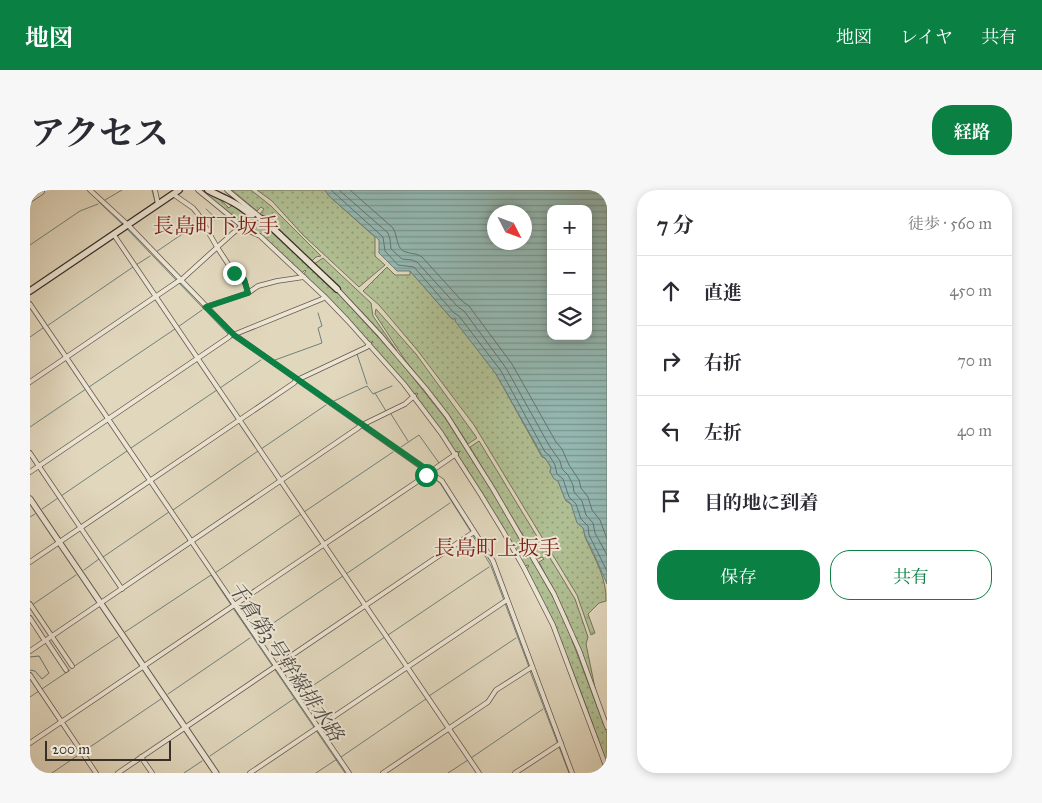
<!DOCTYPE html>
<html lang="ja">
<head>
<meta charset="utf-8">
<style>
	body { margin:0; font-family:"IM FELL Great Primer","Noto Serif JP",serif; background:#f7f7f7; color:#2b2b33 }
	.controls { position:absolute; right:15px; top:15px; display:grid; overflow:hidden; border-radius:10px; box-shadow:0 2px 8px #0003 }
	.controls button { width:45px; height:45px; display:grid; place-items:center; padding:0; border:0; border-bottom:1px solid #e1e1e2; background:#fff; color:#2b2b33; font:25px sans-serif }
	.compass { position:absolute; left:457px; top:15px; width:45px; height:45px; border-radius:50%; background:#fff; box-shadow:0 2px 8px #0003; rotate:132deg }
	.scale { position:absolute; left:15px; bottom:12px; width:126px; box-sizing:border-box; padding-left:5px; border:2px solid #3a2e28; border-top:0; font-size:14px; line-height:18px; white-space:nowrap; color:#3a2e28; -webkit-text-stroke:4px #ece5d4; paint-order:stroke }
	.stop { position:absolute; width:15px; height:15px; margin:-11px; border:4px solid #0b8043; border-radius:50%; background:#fff }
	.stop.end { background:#0b8043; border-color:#fff; box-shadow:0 1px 5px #0008 }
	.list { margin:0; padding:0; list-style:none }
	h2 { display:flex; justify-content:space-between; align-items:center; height:65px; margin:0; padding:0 20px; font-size:21px }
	h2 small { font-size:16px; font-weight:400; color:#7c7c81 }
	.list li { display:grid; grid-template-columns:32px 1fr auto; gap:15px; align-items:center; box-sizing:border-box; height:70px; padding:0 20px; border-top:1px solid #e1e1e2 }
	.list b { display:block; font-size:19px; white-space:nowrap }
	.list em { font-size:16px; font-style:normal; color:#7c7c81 }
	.actions { display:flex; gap:10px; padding:15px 20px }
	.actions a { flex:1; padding:11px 0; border:1px solid #0b8043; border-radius:20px; text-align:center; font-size:18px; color:#0b8043 }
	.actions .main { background:#0b8043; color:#fff }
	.icon { flex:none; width:28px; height:28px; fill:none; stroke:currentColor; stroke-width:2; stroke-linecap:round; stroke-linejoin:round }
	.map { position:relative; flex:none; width:577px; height:583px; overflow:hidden; border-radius:20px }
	header { display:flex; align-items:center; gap:30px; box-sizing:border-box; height:70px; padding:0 25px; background:#0b8043; color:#fff }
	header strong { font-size:24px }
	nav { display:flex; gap:28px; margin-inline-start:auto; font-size:18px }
	.intro { display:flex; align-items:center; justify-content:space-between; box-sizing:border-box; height:120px; padding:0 30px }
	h1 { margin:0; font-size:35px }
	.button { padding:12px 22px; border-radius:20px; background:#0b8043; color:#fff; font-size:18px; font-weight:700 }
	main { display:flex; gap:30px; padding:0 30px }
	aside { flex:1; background:#fff; border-radius:20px; box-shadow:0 2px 8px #0003 }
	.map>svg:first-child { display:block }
	.grass { fill:url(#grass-dots); stroke:#75765e }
	.water { fill:url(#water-rules); stroke:#70817b; fill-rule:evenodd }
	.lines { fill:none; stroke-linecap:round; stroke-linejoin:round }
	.shore { stroke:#67746e; stroke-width:1 }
	.stream { stroke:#70817b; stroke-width:1 }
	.minor-casing { stroke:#64584d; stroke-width:5.5 }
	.tertiary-casing { stroke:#64584d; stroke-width:7 }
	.secondary-casing { stroke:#3a2e28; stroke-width:8 }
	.minor { stroke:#ece5d4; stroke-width:4 }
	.tertiary { stroke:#ece5d4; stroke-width:5 }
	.secondary { stroke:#ece5d4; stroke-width:5.5 }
	.route { stroke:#0b8043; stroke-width:6 }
	.labels { text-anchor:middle; stroke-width:4; stroke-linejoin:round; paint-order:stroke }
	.water-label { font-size:20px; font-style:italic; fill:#4c4a44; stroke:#ece5d4 }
	.quarter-label { font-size:21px; fill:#7a1f14; stroke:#ece5d4 }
</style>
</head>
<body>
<header>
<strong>地図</strong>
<nav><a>地図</a><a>レイヤ</a><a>共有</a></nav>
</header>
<div class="intro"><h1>アクセス</h1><a class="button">経路</a></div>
<main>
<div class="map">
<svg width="577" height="583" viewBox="0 0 577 583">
	<defs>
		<pattern id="grass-dots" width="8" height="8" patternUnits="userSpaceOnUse" patternTransform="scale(1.25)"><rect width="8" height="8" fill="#b0bf93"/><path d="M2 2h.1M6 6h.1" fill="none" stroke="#909c78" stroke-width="1.8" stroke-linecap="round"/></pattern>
		<pattern id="water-rules" width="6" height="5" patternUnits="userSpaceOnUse" patternTransform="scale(1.25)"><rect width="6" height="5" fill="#94b9b3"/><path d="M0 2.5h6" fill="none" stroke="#7a9792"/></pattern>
	</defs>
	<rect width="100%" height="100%" fill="#e1d7bd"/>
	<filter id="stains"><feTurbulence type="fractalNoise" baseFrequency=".004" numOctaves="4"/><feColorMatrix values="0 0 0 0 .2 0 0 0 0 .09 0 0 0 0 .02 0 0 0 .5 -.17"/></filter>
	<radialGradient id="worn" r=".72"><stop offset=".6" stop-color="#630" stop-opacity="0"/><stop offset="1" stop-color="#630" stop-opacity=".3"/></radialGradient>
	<g class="grass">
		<path d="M 170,0 C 181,1 192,11 199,18 L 203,14 L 221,29 L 222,32 L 224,31 L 238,37 L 279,75 L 278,76 L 280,78 L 281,77 L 306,101 L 369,170 L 415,228 L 461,299 L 504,371 L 504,373 L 505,373 L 509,380 L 534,429 L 577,543 L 577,574 C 553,507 530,441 496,378 L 499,376 L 498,375 L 495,376 L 427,264 L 430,262 L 430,261 L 426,263 L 386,206 L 388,204 L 387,203 L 384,204 L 341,154 L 343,151 L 340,153 L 273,85 L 276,81 L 275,80 L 272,83 L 230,44 L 214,36 L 216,33 L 215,32 L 212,35 Z"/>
		<polygon points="202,0 221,0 241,16 291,66 286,67 281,72 230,24 234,19 231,17 227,21"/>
		<polygon points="227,0 295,0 299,6 345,47 345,66 355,75 329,97 273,45 242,11"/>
		<polygon points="293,68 341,113 343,126 367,161 330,120 284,74"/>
		<path d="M 357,77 L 365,85 L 380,85 L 380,81 L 422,129 L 426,128 L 426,131 L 466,184 L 512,267 L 515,268 L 521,277 L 520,282 L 525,289 L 528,291 L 536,311 L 541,314 C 544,322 549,330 553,338 C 555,342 554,346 556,349 C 565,369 577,389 576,411 L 569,413 L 558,424 L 565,443 L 561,445 L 547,405 L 444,235 L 388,161 L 349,115 L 333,101 Z"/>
		<polygon points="346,119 386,164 447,248 438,254 419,225 375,170 345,124"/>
		<polygon points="449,251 545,409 558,447 556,454 565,498 537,427 509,372 514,369 512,367 507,369 440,257"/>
	</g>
	<path class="water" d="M 295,0 L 577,0 L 577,394 L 563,362 L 555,346 L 553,338 L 547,333 L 541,314 L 535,309 L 528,291 L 524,289 L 520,282 L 521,277 L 515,268 L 513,267 L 466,184 L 425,131 L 426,129 L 422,129 L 380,81 L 367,81 L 349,63 L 349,50 L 299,6 ZM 521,19 L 558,19 L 558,146 L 521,146 ZM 464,22 L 494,22 L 494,52 L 464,52 Z"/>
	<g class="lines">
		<g class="shore">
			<polyline points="301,0 353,47 355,61 368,75 384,77 424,123 429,126 471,181 515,262 519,265 525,275 527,284 533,289 539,307 546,314 551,329 558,336 559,345 577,381"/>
			<polyline points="309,0 358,43 360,49 361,59 372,69 382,70 387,72 428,117 434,121 476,178 520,257 530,271 532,279 538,285 543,295 544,302 552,311 556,325 563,333 565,343 577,365"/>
			<path d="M 320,0 L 363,38 C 368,46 366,60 376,62 C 382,64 386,63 392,67 L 432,111 L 439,116 L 482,174 L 526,252 L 532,259 L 539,275 L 549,290 L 551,298 L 558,307 L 562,320 L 570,330 L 577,349"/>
			<polyline points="0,467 9,466 19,483 12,489 5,481 0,480"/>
		</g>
		<g class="stream">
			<polyline points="75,10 92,0"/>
			<polyline points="68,11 92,34"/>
			<polyline points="176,19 186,28 178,37"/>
			<polyline points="99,30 125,12 122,0"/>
			<polyline points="97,39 198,144 410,293 441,342"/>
			<polyline points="0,55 50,21 68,14"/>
			<polyline points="126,62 161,38 173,38"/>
			<polyline points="106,75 120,66"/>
			<polyline points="210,85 216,91"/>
			<polyline points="221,104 227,99"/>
			<polyline points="17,136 103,77"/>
			<polyline points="148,137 172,120"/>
			<polyline points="0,147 13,138"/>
			<polyline points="327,164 337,194"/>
			<polyline points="245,170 292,153 288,138 292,136 288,123"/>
			<polyline points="59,197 145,139"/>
			<polyline points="190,198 231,170"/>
			<polyline points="345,203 356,221"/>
			<polyline points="304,211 337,196 343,204 362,196"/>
			<polyline points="361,224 378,251"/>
			<polyline points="0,237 56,199"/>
			<polyline points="371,257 389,245 409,273"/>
			<polyline points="101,258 187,200"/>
			<polyline points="231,259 296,215"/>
			<polyline points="31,306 97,261"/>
			<polyline points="12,319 28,308"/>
			<polyline points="143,320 228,261"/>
			<polyline points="274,322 363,262"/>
			<polyline points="0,327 5,324"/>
			<polyline points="443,346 461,376 499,477"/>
			<polyline points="73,367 139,322"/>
			<polyline points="54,380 69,369"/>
			<polyline points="185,383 271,324"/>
			<polyline points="316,384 420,313"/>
			<polyline points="2,415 46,385"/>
			<polyline points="203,418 315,583"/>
			<polyline points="95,442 181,385 201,415"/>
			<polyline points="227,444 313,386"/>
			<polyline points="358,445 459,377"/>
			<polyline points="43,477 88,447"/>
			<polyline points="500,481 539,583"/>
			<polyline points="138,504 220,448"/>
			<polyline points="269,505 355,447"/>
			<polyline points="399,506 486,448"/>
			<polyline points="0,507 40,480"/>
			<polyline points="54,561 131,509"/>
			<polyline points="180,566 265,508"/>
			<polyline points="311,567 396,509"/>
			<polyline points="441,568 513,519"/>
			<polyline points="22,583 50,564"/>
			<polyline points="154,583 172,571"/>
			<polyline points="286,583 307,569"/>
			<polyline points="418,583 438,570"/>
		</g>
		<g class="minor-casing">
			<g id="minor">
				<polyline points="60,0 98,35 202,143 412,291 463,371 542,583"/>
				<polyline points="125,0 128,14"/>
				<polyline points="168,0 217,40 230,46 295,107 318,131 374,194 411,243 451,305 473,341 494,378 523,435 577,579"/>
				<polyline points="197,0 230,27"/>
				<polyline points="143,4 163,18 168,24 187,57 204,83 215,92 218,103"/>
				<polyline points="0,10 12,2 12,0"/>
				<polyline points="84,45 449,583"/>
				<polyline points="150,91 203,43 212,36"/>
				<polyline points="307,99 350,145 396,199 417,226 463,299 524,404 549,460 577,537"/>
				<polyline points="0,114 319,583"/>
				<polyline points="175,117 218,103 228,96 247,91 274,87"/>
				<polyline points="203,145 292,109 295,107"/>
				<polyline points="267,190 337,157 339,154"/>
				<polyline points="0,192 150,90"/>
				<polyline points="332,235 375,214 384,206"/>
				<polyline points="0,263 92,399"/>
				<polyline points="0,282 199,147 202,143"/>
				<polyline points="400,282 426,264"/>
				<polyline points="0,372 264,193 267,189"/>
				<polyline points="0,414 42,476"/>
				<polyline points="0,428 15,451"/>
				<polyline points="16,450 36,480"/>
				<polyline points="0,461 328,238 332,234"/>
				<polyline points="0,485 66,583"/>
				<polyline points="0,553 394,287 399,281"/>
				<polyline points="111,567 122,583"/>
				<polyline points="88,583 444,342"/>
				<polyline points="220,583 477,410"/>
				<polyline points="353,583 458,512 466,500 502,477"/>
				<polyline points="485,583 531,553"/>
			</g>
		</g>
		<g class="tertiary-casing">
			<polyline id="tertiary" points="0,309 186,583"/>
		</g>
		<g class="secondary-casing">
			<g id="secondary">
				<path d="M 178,0 C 187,5 196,8 204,13 C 214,18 222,28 233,29 L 307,99"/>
				<polyline points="0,101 149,0"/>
			</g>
		</g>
		<use href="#minor" class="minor"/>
		<use href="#tertiary" class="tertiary"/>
		<use href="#secondary" class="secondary"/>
	</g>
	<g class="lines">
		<polyline class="route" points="204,83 214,89 218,103 176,117 204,145 399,281 396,285"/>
	</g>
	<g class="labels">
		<g class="water-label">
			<text transform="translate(256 471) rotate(56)" y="7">千倉第3号幹線排水路</text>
		</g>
		<g class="quarter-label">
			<text x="186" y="43">長島町下坂手</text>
			<text x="467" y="365">長島町上坂手</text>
		</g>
	</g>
	<rect width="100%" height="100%" filter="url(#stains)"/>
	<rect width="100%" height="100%" fill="url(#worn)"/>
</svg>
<div class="controls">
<button>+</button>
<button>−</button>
<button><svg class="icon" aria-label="layers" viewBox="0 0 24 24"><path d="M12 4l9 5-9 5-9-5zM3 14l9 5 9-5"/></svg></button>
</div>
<svg class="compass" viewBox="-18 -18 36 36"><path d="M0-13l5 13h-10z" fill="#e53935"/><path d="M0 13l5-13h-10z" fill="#7c7c81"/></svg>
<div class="scale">200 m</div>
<div class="stop" style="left:396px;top:285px"></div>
<div class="stop end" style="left:204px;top:83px"></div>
</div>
<aside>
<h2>7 分<small>徒歩 · 560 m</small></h2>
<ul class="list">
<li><svg class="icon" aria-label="ahead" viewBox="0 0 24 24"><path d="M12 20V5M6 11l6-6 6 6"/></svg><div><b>直進</b></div><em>450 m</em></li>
<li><svg class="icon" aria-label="right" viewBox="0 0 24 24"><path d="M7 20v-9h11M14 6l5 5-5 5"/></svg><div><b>右折</b></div><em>70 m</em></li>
<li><svg class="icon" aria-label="left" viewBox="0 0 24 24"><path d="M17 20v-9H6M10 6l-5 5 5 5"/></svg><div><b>左折</b></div><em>40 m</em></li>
<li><svg class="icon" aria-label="arrive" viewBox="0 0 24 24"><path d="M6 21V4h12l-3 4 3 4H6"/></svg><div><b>目的地に到着</b></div></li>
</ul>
<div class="actions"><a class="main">保存</a><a>共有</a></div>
</aside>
</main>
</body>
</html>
